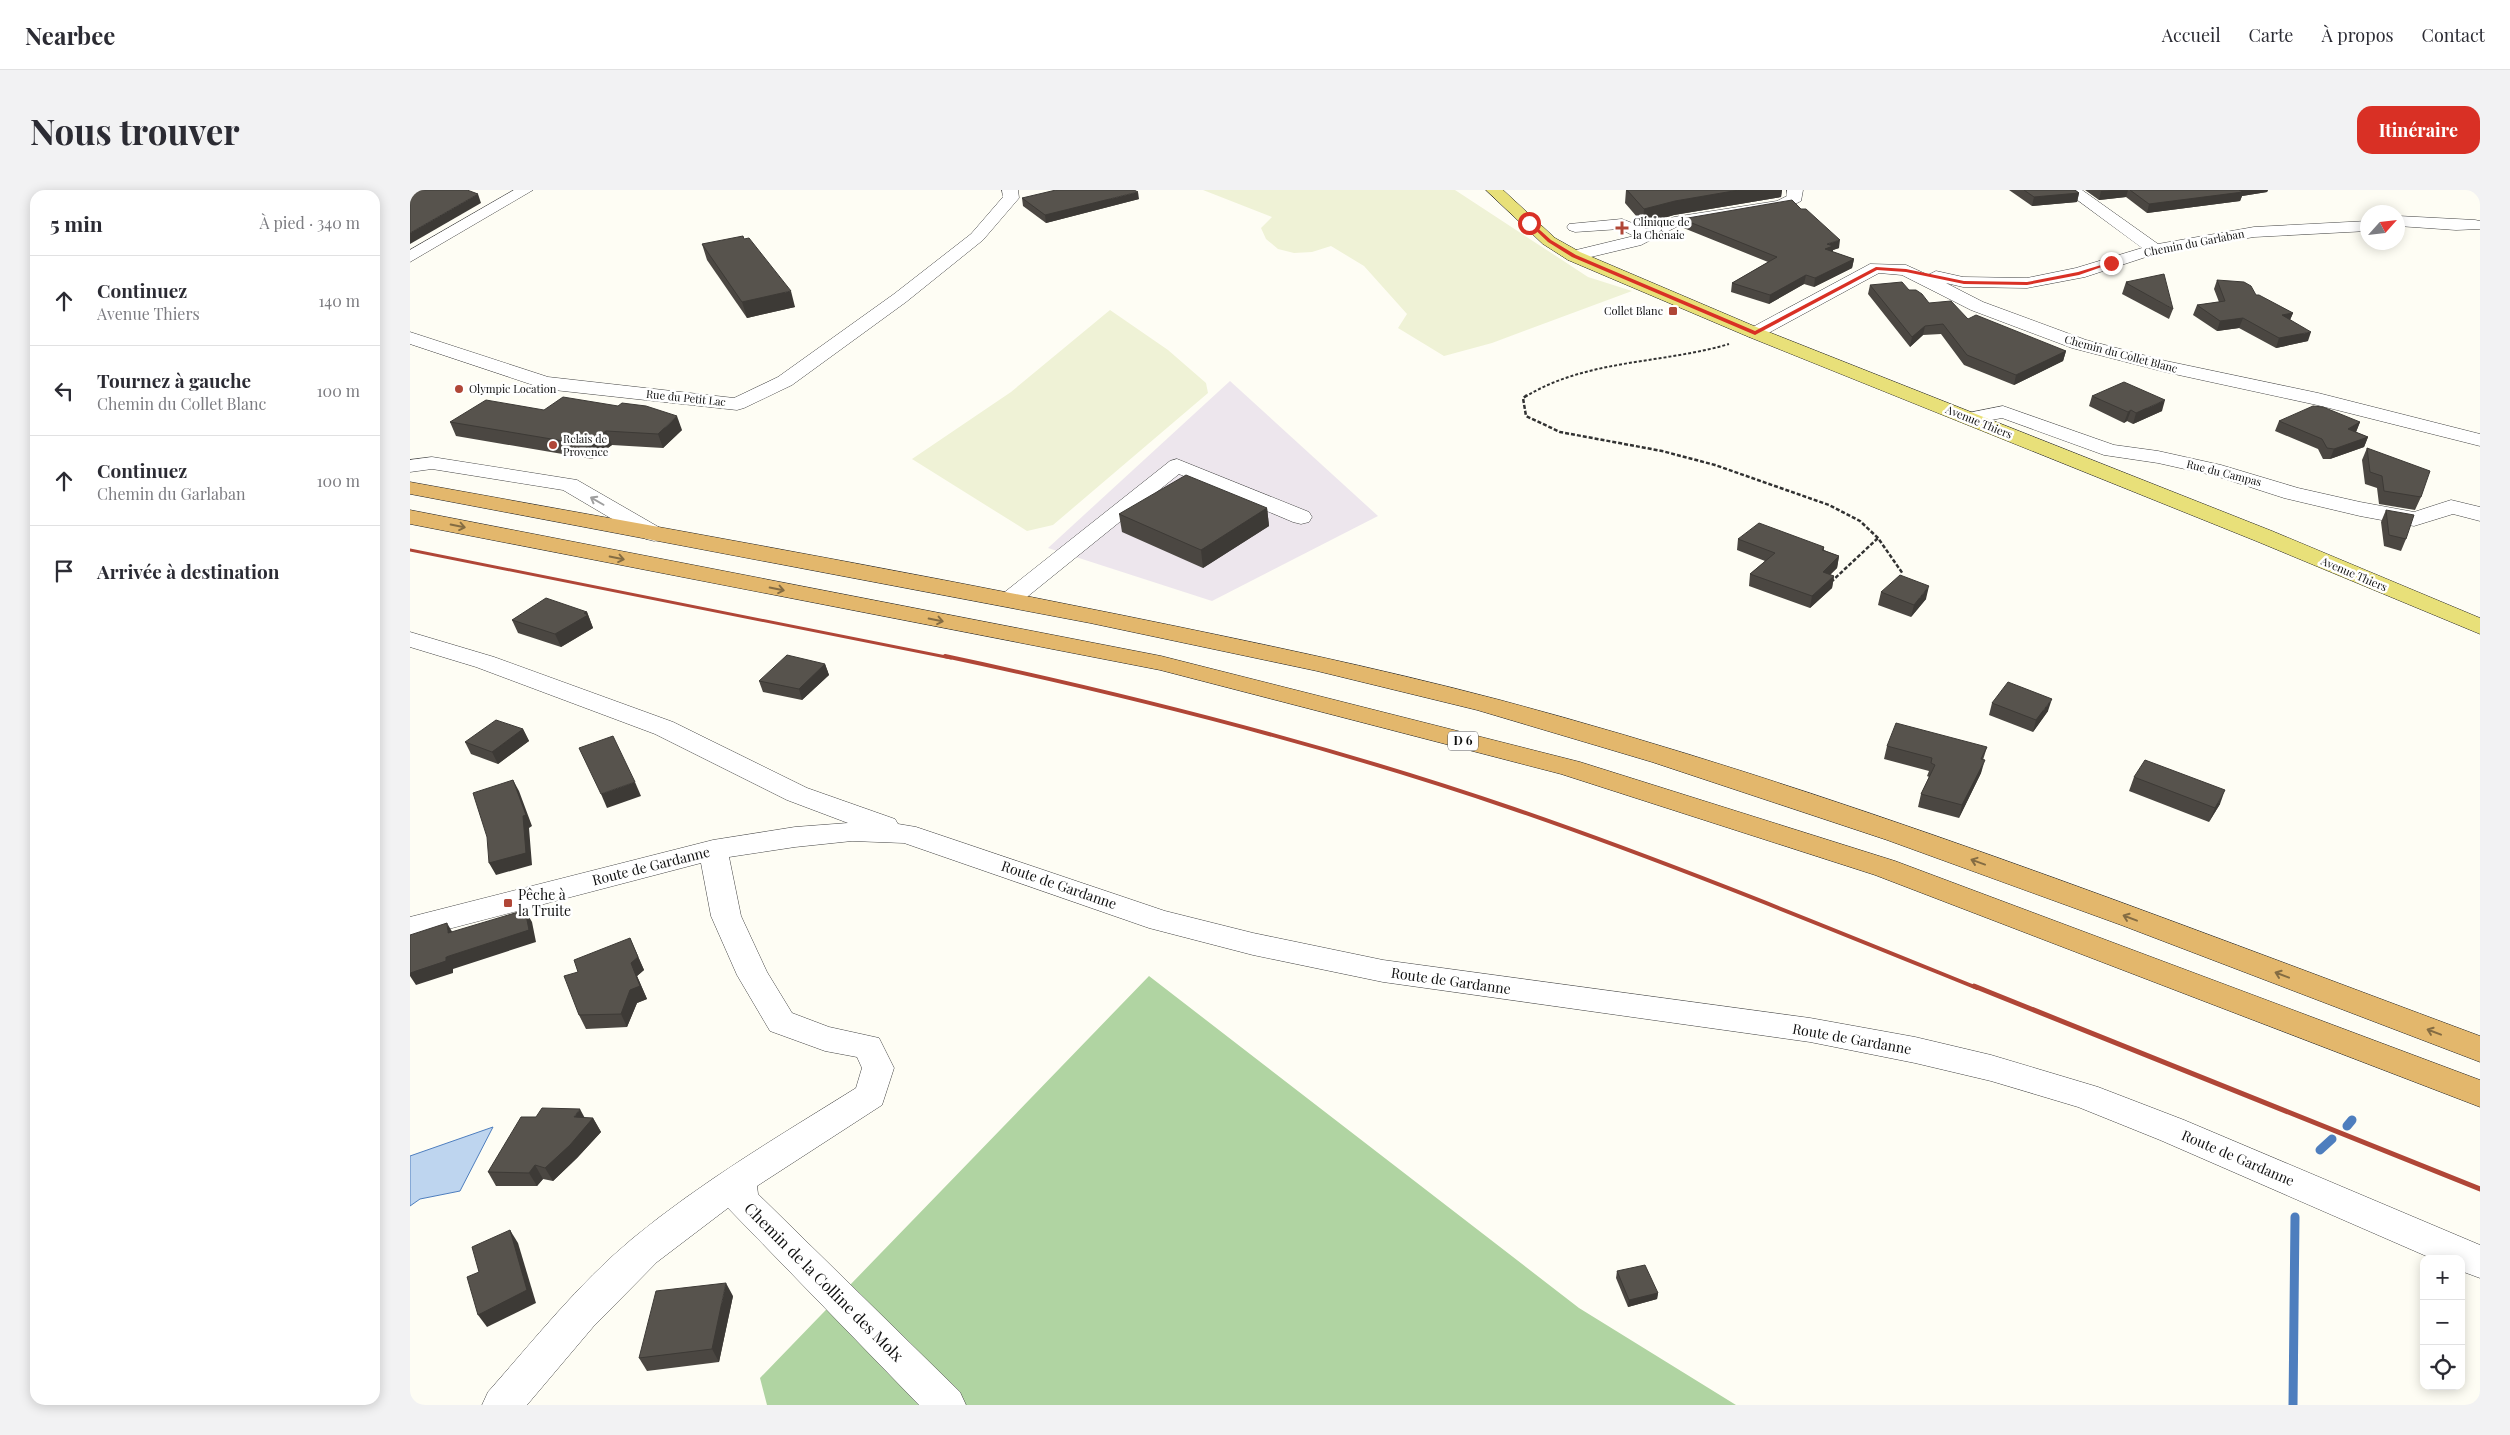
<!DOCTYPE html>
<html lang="fr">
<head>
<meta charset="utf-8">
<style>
	body { margin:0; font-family:"Playfair Display",serif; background:#f2f2f3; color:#2b2b33 }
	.controls { position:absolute; right:15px; bottom:15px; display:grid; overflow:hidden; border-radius:10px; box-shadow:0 2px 12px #0003 }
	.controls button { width:45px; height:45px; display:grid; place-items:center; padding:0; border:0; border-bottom:1px solid #e1e1e2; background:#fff; color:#2b2b33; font:25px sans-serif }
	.compass { position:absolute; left:1950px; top:15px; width:45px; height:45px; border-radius:50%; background:#fff; box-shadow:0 2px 12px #0003; rotate:63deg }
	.stop { position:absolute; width:15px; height:15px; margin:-11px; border:4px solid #d93025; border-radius:50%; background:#fff }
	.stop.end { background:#d93025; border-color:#fff; box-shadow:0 1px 5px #0008 }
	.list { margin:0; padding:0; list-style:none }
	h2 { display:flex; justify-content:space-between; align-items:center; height:65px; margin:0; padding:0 20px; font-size:21px }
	h2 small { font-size:16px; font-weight:400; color:#7c7c81 }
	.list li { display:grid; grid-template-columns:32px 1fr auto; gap:15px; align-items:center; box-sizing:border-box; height:90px; padding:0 20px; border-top:1px solid #e1e1e2 }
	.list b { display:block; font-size:19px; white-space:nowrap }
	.list p { margin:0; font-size:16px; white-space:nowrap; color:#7c7c81 }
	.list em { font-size:16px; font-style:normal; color:#7c7c81 }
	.icon { flex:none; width:28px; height:28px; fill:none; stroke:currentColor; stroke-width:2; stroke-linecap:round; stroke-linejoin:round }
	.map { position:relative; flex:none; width:2070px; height:1215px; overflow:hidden; border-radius:15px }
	header { display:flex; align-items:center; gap:30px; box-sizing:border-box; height:70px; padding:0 25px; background:#fff; border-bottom:1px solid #e1e1e2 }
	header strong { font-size:24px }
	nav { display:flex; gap:28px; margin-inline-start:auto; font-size:18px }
	.intro { display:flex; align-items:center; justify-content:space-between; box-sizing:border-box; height:120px; padding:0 30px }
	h1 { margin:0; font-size:35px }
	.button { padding:12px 22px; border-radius:15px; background:#d93025; color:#fff; font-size:18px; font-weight:700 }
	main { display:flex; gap:30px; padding:0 30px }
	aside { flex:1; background:#fff; border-radius:15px; box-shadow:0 2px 12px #0003 }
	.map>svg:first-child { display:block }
	.industrial { fill:#ede6ed }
	.farmland { fill:#eff2d6 }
	.forest { fill:#b0d4a2 }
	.water { fill:#bed5ef; stroke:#4e7ebe }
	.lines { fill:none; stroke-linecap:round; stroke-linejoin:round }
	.stream { stroke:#4e7ebe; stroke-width:9 }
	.minor-casing { stroke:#434343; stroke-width:1 }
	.major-casing { stroke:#212121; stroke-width:1 }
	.highway-casing { stroke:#212121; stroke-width:1 }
	.path-far1 { stroke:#323232; stroke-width:2; stroke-dasharray:3 2; stroke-linecap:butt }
	.path { stroke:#323232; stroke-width:2.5; stroke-dasharray:4 2; stroke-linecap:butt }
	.minor { fill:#fff; fill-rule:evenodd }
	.major { fill:#e8e079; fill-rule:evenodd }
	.highway { fill:#e3b76c; fill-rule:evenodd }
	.rail-far2 { stroke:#b04637; stroke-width:3 }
	.rail-far1 { stroke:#b04637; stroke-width:4 }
	.rail { stroke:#b04637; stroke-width:5 }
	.wall { fill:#4b4742 }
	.shaded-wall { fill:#3d3a36 }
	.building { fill:#57534d; stroke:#3d3a36 }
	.oneway { stroke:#9f9f9f }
	.oneway2 { stroke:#846c43 }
	.route { fill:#d93025 }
	.poi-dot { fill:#b04637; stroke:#fff; stroke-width:2 }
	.labels { text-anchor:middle; stroke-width:5; stroke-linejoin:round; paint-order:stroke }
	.far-poi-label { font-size:11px; fill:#101010; stroke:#fff; text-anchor:start }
	.far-street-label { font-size:11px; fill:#101010; stroke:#fff }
	.shield { fill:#fff; stroke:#585858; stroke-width:1 }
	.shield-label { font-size:12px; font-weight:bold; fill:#101010 }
	.street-label { font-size:14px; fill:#101010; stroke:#fff }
	.poi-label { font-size:14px; fill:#101010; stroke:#fff; text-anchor:start }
	.near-street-label { font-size:16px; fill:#101010; stroke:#fff }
</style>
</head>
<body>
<header>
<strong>Nearbee</strong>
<nav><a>Accueil</a><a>Carte</a><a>À propos</a><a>Contact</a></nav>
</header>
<div class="intro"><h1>Nous trouver</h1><a class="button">Itinéraire</a></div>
<main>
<aside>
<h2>5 min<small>À pied · 340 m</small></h2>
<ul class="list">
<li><svg class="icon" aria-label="ahead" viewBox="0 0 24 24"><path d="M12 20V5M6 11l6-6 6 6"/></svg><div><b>Continuez</b><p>Avenue Thiers</p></div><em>140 m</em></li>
<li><svg class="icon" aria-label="left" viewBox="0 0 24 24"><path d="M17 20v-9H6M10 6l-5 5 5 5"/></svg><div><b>Tournez à gauche</b><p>Chemin du Collet Blanc</p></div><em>100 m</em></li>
<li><svg class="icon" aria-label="ahead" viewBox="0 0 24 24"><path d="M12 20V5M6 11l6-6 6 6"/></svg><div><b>Continuez</b><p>Chemin du Garlaban</p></div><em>100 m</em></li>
<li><svg class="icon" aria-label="arrive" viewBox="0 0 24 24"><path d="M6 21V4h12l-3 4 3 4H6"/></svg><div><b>Arrivée à destination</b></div></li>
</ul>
</aside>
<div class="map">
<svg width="2070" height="1215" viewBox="0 0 2070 1215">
	<rect width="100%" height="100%" fill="#fefdf4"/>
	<polygon class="industrial" points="820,191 968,326 802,411 638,358"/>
	<g class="farmland">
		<polygon points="793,0 1045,0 1178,87 1222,101 1082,153 1034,166 988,138 997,124 954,76 921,56 902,62 884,63 868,59 856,49 851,38 862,27"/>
		<polygon points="700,120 758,160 796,193 798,203 643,335 617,341 502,269 601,202"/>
	</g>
	<polygon class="forest" points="739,786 1169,1118 1326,1215 357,1215 350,1188"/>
	<polygon class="water" points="83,937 50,1001 10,1009 0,1016 0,966"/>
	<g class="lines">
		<g class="stream">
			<polyline points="1937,936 1942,930"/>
			<polyline points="1910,960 1922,949"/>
			<polyline points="1883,1215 1885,1027"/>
		</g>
		<g class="minor-casing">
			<g id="minor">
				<polygon points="104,0 123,0 0,72 0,60"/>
				<polygon points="592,0 608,0 609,8 573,50 496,112 382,195 334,218 327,220 135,199 0,154 0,142 138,187 324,208 368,187 484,104 561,44 593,7"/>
				<polygon points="1377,0 1393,0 1391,11 1377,18 1268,36 1231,55 1164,71 1158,70 1156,66 1158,62 1224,46 1210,39 1165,42 1159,40 1157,37 1159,34 1212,29 1237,39 1264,27 1367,11 1377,6"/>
				<polygon points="1654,0 1672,0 1748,54 1844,37 1958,31 1958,41 1844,47 1748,63 1675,87 1617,98 1553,97 1536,93 1573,112 1676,150 1756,171 1908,203 2070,244 2070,256 1907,215 1755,182 1662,158 1561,120 1492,85 1469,83 1351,147 1339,147 1336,143 1339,139 1460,74 1496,75 1518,85 1526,81 1553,87 1617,88 1666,78 1732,58"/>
				<polygon points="1988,26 2065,30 2070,31 2070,39 2046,40 1988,36"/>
				<polygon points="1593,216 1704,255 1748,261 1811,275 1888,298 1950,312 2004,322 2041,310 2070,317 2070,331 2043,324 2004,336 1950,326 1874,308 1806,286 1748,273 1694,265 1592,228 1560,234 1553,232 1550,228 1553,224"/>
				<polygon points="22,267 167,290 252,339 255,344 252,349 244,351 236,349 153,300 22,279 0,282 0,270"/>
				<polygon points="767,269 899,322 902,327 899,332 891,334 883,332 769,284 607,415 599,417 591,415 587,410 591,405 760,271"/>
				<path d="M 0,442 L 84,467 L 263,532 L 397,598 L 485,629 L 488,634 L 506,637 L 755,721 L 843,743 L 973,770 L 1400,828 L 1505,847 L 1581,865 L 1688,897 L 1774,930 L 2070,1055 L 2070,1088 L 2051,1081 L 2051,1069 L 2023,1069 L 1750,950 L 1668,917 L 1581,891 L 1505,873 L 1400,852 L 973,792 L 843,765 L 739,738 L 494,653 L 442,651 L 385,657 L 319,667 L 331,726 L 357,782 L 382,823 L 419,837 L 469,848 L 484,878 L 472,915 L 347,996 L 348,1004 L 550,1202 L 556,1215 L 509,1215 L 318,1018 L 247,1072 L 183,1137 L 117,1215 L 72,1215 L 78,1202 C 124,1150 168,1094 222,1049 C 291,992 369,946 446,898 L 452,878 L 447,867 L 415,861 L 360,841 L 327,785 L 301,726 L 291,673 L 0,749 L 0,727 L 303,650 L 385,637 L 438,633 L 377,610 L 245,544 L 66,477 L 0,457 Z"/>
			</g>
		</g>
		<g class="major-casing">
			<polygon id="major" points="1076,0 1093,0 1145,48 1170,62 1351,139 1862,341 2070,428 2070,444 1846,351 1339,147 1158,70 1133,54"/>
		</g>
		<g class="highway-casing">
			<g id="highway">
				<path d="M 0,292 C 237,335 475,377 711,425 C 838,451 965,477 1090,510 C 1424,599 1747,726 2070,846 L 2070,872 L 1711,735 L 1477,650 L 1242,572 L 1067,520 L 907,481 L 680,433 L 0,304 Z"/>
				<polygon points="0,320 751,466 1170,572 1485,671 2070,890 2070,917 1465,685 1151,584 750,480 0,334"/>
			</g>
		</g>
		<path class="path-far1" d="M 1115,207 C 1176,169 1252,174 1319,154"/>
		<g class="path">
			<polyline points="1117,205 1113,208 1116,226 1150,242 1252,261 1305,275 1419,315 1450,331 1468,348 1493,384"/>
			<polyline points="1421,392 1468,348"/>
		</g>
		<use href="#minor" class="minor"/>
		<use href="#major" class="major"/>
		<use href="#highway" class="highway"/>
		<polyline class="rail-far2" points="0,360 541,468"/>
		<path class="rail-far1" d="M 535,466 C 728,507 918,555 1104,619 C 1261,673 1414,736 1567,798"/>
		<polyline class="rail" points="1564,796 2070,999"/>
	</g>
	<g class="wall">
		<polygon points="1216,0 1372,0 1371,7 1264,25 1233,34 1215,13"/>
		<polygon points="1599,0 1665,0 1669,3 1667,12 1622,16"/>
		<polygon points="1675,0 1858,0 1857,2 1832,6 1830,11 1737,23 1716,7 1689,10"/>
		<polygon points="612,8 729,9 636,33 613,16"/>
		<polygon points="1272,29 1429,58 1423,60 1423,62 1444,69 1442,78 1404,97 1394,94 1359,114 1321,102 1322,93 1358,72 1271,37"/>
		<polygon points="334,49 385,117 337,128 297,70 292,54"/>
		<polygon points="1807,90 1846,105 1883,123 1880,130 1898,151 1866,158 1829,138 1807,141 1783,125 1787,115 1809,112 1804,99"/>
		<polygon points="1716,92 1763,119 1759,129 1712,104"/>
		<polygon points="1460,95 1499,100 1519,113 1558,129 1656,161 1653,171 1604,195 1554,175 1531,144 1513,145 1500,157 1458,104"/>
		<polygon points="1682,206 1752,221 1723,234 1717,231 1714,233 1679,216"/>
		<polygon points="134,220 272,240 253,258 202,255 182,269 46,246 40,232"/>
		<polygon points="1869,231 1950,232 1946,242 1958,247 1954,257 1920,269 1913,269 1908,259 1865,241"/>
		<polygon points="1957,258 2011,307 2005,320 1969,314 1967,298 1955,294 1952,270"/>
		<polygon points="857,318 859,336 793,378 712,342 709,324"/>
		<polygon points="1976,320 1996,349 1991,361 1974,356 1971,332"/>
		<polygon points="1328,349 1414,357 1414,360 1429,366 1427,378 1420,385 1424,386 1422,398 1400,418 1339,396 1340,384 1355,371 1327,360"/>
		<polygon points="1471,402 1516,409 1501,427 1468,415"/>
		<polygon points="177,422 183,438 151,457 108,443 102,430"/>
		<polygon points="415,474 419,485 392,510 353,502 349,491"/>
		<polygon points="1582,513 1638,521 1623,542 1579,525"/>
		<polygon points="113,539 119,551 88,574 61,564 55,552"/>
		<polygon points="1477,556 1577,557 1573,570 1571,583 1549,628 1508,617 1511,604 1519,587 1517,586 1519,581 1474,569"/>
		<polygon points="1724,587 1810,614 1799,632 1719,601"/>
		<polygon points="226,762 234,780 227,786 237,809 227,813 217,837 176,839 169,825"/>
		<polygon points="175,928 183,928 191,942 167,968 143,991 133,989 127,996 86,996 78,982"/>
		<polygon points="1207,1081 1248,1103 1247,1109 1218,1117 1206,1088"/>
		<polygon points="323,1106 309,1172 237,1181 229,1168"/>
	</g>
	<g class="shaded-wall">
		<polygon points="1329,0 1372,0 1371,7 1264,25 1233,34 1234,19 1265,11"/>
		<polygon points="1702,0 1718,0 1716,7 1689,10 1691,1"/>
		<polygon points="1825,0 1858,0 1857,2 1832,6 1830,11 1737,23 1739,14"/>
		<polygon points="728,2 729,9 636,33 635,25"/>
		<polygon points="1669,3 1667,12 1622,16 1624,7"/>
		<polygon points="68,4 71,13 0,54 0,43"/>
		<polygon points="1430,50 1429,58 1423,60 1422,65 1414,68 1417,54"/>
		<polygon points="1444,69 1442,78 1404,97 1405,88"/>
		<polygon points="1396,85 1394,94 1359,114 1360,105"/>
		<polygon points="381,101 385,117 337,128 332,112"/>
		<polygon points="1883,123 1879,132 1872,125"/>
		<polygon points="1833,128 1829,138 1807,141 1810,131"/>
		<polygon points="1515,136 1513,145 1500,157 1502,147"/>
		<polygon points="1901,142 1898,151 1866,158 1869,148"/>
		<polygon points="1656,161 1653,171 1604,195 1606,185"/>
		<polygon points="1755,210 1752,221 1723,234 1726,223"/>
		<polygon points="1721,220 1717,231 1714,233 1718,222"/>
		<polygon points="267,226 272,240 253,258 248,244"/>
		<polygon points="1950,232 1946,242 1938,239"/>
		<polygon points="196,241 202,255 182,269 177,255"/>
		<polygon points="1958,247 1954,257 1920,269 1924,259"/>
		<polygon points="857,318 859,336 793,378 791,360"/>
		<polygon points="1429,366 1427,378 1411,393 1413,382"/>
		<polygon points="1424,386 1422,398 1400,418 1402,406"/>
		<polygon points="1519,396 1516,409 1501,427 1504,415"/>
		<polygon points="177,422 183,438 151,457 145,444"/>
		<polygon points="415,474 419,485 392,510 389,499"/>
		<polygon points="1642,509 1638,521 1623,542 1626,530"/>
		<polygon points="113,539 119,551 88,574 82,562"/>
		<polygon points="1575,570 1571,583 1549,628 1552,615"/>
		<polygon points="103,590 109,601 122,636 119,638 122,675 86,685 79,673"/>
		<polygon points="225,592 231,606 197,618 191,604"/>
		<polygon points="1815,600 1810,614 1799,632 1805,618"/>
		<polygon points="115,720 122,732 126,752 43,779 43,783 6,795 0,786 0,783 36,767"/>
		<polygon points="37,733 44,745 38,743"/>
		<polygon points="220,748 234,780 227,786 237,809 227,813 217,837 211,824 220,800"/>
		<polygon points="170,919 177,932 164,927"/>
		<polygon points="183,928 191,942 167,968 143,991 135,978"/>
		<polygon points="125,975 133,989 127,996 119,983"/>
		<polygon points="100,1040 108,1053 126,1113 77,1137 68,1125"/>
		<polygon points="316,1093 323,1106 309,1172 302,1159"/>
		<polygon points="1248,1103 1247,1109 1218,1117 1219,1110"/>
	</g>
	<g class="building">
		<polygon points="0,0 57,0 68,4 0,43"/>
		<polygon points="646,0 724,0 728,2 635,25 612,8"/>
		<polygon points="1217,0 1329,0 1265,11 1234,19"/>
		<polygon points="1614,0 1665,0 1669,3 1624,7"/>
		<polygon points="1720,0 1829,0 1833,2 1739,14"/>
		<polygon points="1382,10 1391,19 1396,19 1430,50 1417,54 1423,56 1415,59 1444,69 1405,88 1396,85 1360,105 1322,93 1367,67 1272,29"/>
		<polygon points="333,46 334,49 339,48 381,101 332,112 292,54"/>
		<polygon points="1754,84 1763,119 1716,93 1718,93 1716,92"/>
		<polygon points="1807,90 1834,92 1841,96 1846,105 1849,105 1883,123 1872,125 1901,142 1869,148 1833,128 1810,131 1787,115 1815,111"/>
		<polygon points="1492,92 1499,100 1506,100 1512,104 1519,113 1541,111 1558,129 1566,125 1656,161 1606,185 1557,165 1533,134 1515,136 1502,147 1460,95"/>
		<polygon points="1714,192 1755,210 1726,223 1721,220 1718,222 1682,206"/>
		<polygon points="153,207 208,216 212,213 236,216 267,226 248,244 196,241 177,255 40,232 76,210 134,220"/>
		<polygon points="1903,216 1913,217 1950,232 1938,239 1958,247 1924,259 1917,258 1912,249 1869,231"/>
		<polygon points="1957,258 2020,281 2011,307 1974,301 1972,286 1960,282"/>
		<polygon points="776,285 857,318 791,360 709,324"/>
		<polygon points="1976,320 2004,325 1996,349 1979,345"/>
		<polygon points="1349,333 1414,357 1412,360 1429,366 1413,382 1424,386 1402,406 1340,384 1365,363 1328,349"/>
		<polygon points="1490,385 1519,396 1504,415 1471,402"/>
		<polygon points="136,408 177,422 174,423 178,425 145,444 102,430"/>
		<polygon points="377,465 415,474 389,499 349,491"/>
		<polygon points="1598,492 1642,509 1626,530 1582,513"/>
		<polygon points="86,530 113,539 82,562 55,552"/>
		<polygon points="1486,533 1577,557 1571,569 1575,570 1552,615 1511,604 1525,575 1521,573 1522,568 1477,556"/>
		<polygon points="203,546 225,592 191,604 169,558"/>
		<polygon points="1735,570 1815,600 1805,618 1724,587"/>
		<polygon points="103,590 116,625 113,626 116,663 79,673 77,647 63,603"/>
		<polygon points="115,720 119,740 36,767 36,771 0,783 0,745 37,733 38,743"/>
		<polygon points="220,748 228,767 221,773 230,796 220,800 211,824 169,825 154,786 168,782 164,770"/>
		<polygon points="132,918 170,919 164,927 183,928 160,955 135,978 125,975 119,983 78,982 111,927 126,927"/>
		<polygon points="100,1040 117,1100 68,1125 57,1087 69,1082 62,1057"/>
		<polygon points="1235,1075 1248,1103 1219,1110 1207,1081"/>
		<polygon points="316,1093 302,1159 229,1168 246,1101"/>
	</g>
	<defs><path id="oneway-shaft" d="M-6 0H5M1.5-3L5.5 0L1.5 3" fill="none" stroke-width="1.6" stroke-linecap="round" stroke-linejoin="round" transform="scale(1.25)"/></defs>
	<use class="oneway" href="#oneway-shaft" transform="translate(187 311) rotate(-150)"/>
	<g class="oneway2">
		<use href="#oneway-shaft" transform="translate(48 336) rotate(11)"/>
		<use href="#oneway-shaft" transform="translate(207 368) rotate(11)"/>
		<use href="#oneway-shaft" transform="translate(367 399) rotate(11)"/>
		<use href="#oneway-shaft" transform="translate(526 430) rotate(11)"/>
		<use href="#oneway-shaft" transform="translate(1568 672) rotate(-160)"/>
		<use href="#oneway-shaft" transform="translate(1720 728) rotate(-159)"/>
		<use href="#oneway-shaft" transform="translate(1872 785) rotate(-159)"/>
		<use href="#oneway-shaft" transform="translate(2024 842) rotate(-159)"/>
	</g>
	<polygon class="route" points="1117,32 1121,32 1141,50 1166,65 1345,141 1466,77 1496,79 1554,91 1617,92 1668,82 1701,72 1703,73 1669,85 1617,95 1554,94 1496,82 1467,80 1345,145 1162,67 1138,52"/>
	<g class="poi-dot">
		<path d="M1209.5 30.5h5v5h5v5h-5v5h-5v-5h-5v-5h5z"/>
		<rect x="1258" y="116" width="10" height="10" rx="2.5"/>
		<circle cx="49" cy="199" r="5"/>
		<circle cx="143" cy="255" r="5"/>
		<rect x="93" y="708" width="10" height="10" rx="2.5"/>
	</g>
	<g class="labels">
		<g class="far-poi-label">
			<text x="1223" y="36">Clinique de<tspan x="1223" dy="13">la Chênaie</tspan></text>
			<text x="1253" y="125" text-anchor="end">Collet Blanc</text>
			<text x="59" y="203">Olympic Location</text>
			<text x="153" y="253">Relais de<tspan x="153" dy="13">Provence</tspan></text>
		</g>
		<g class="far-street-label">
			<text transform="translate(1784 53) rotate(-11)" y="4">Chemin du Garlaban</text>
			<text transform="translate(1711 164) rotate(15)" y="4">Chemin du Collet Blanc</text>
			<text transform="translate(276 208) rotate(6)" y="4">Rue du Petit Lac</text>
			<text transform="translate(1569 232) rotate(22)" y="4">Avenue Thiers</text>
			<text transform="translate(1814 283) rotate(14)" y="4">Rue du Campas</text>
			<text transform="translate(1944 384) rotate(23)" y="4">Avenue Thiers</text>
		</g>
		<rect class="shield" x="1038" y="541.5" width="30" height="19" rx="4"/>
		<g class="shield-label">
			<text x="1053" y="555">D 6</text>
		</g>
		<g class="street-label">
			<text transform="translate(241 676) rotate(-14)" y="5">Route de Gardanne</text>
			<text transform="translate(649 695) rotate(19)" y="5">Route de Gardanne</text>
			<text transform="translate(1041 791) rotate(8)" y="5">Route de Gardanne</text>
			<text transform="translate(1442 849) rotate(10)" y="5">Route de Gardanne</text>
			<text transform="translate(1828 968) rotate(23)" y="5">Route de Gardanne</text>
		</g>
		<g class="poi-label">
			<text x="108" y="710">Pêche à<tspan x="108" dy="16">la Truite</tspan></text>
		</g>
		<g class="near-street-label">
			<text transform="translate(414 1092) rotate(45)" y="6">Chemin de la Colline des Molx</text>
		</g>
	</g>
</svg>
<div class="controls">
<button>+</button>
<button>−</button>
<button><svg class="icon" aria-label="locate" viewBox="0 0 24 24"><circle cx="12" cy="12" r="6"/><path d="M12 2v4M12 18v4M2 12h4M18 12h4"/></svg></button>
</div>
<svg class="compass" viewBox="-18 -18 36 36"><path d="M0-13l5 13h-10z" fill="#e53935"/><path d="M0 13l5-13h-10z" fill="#7c7c81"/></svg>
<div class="stop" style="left:1119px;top:33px"></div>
<div class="stop end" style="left:1701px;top:73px"></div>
</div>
</main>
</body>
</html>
